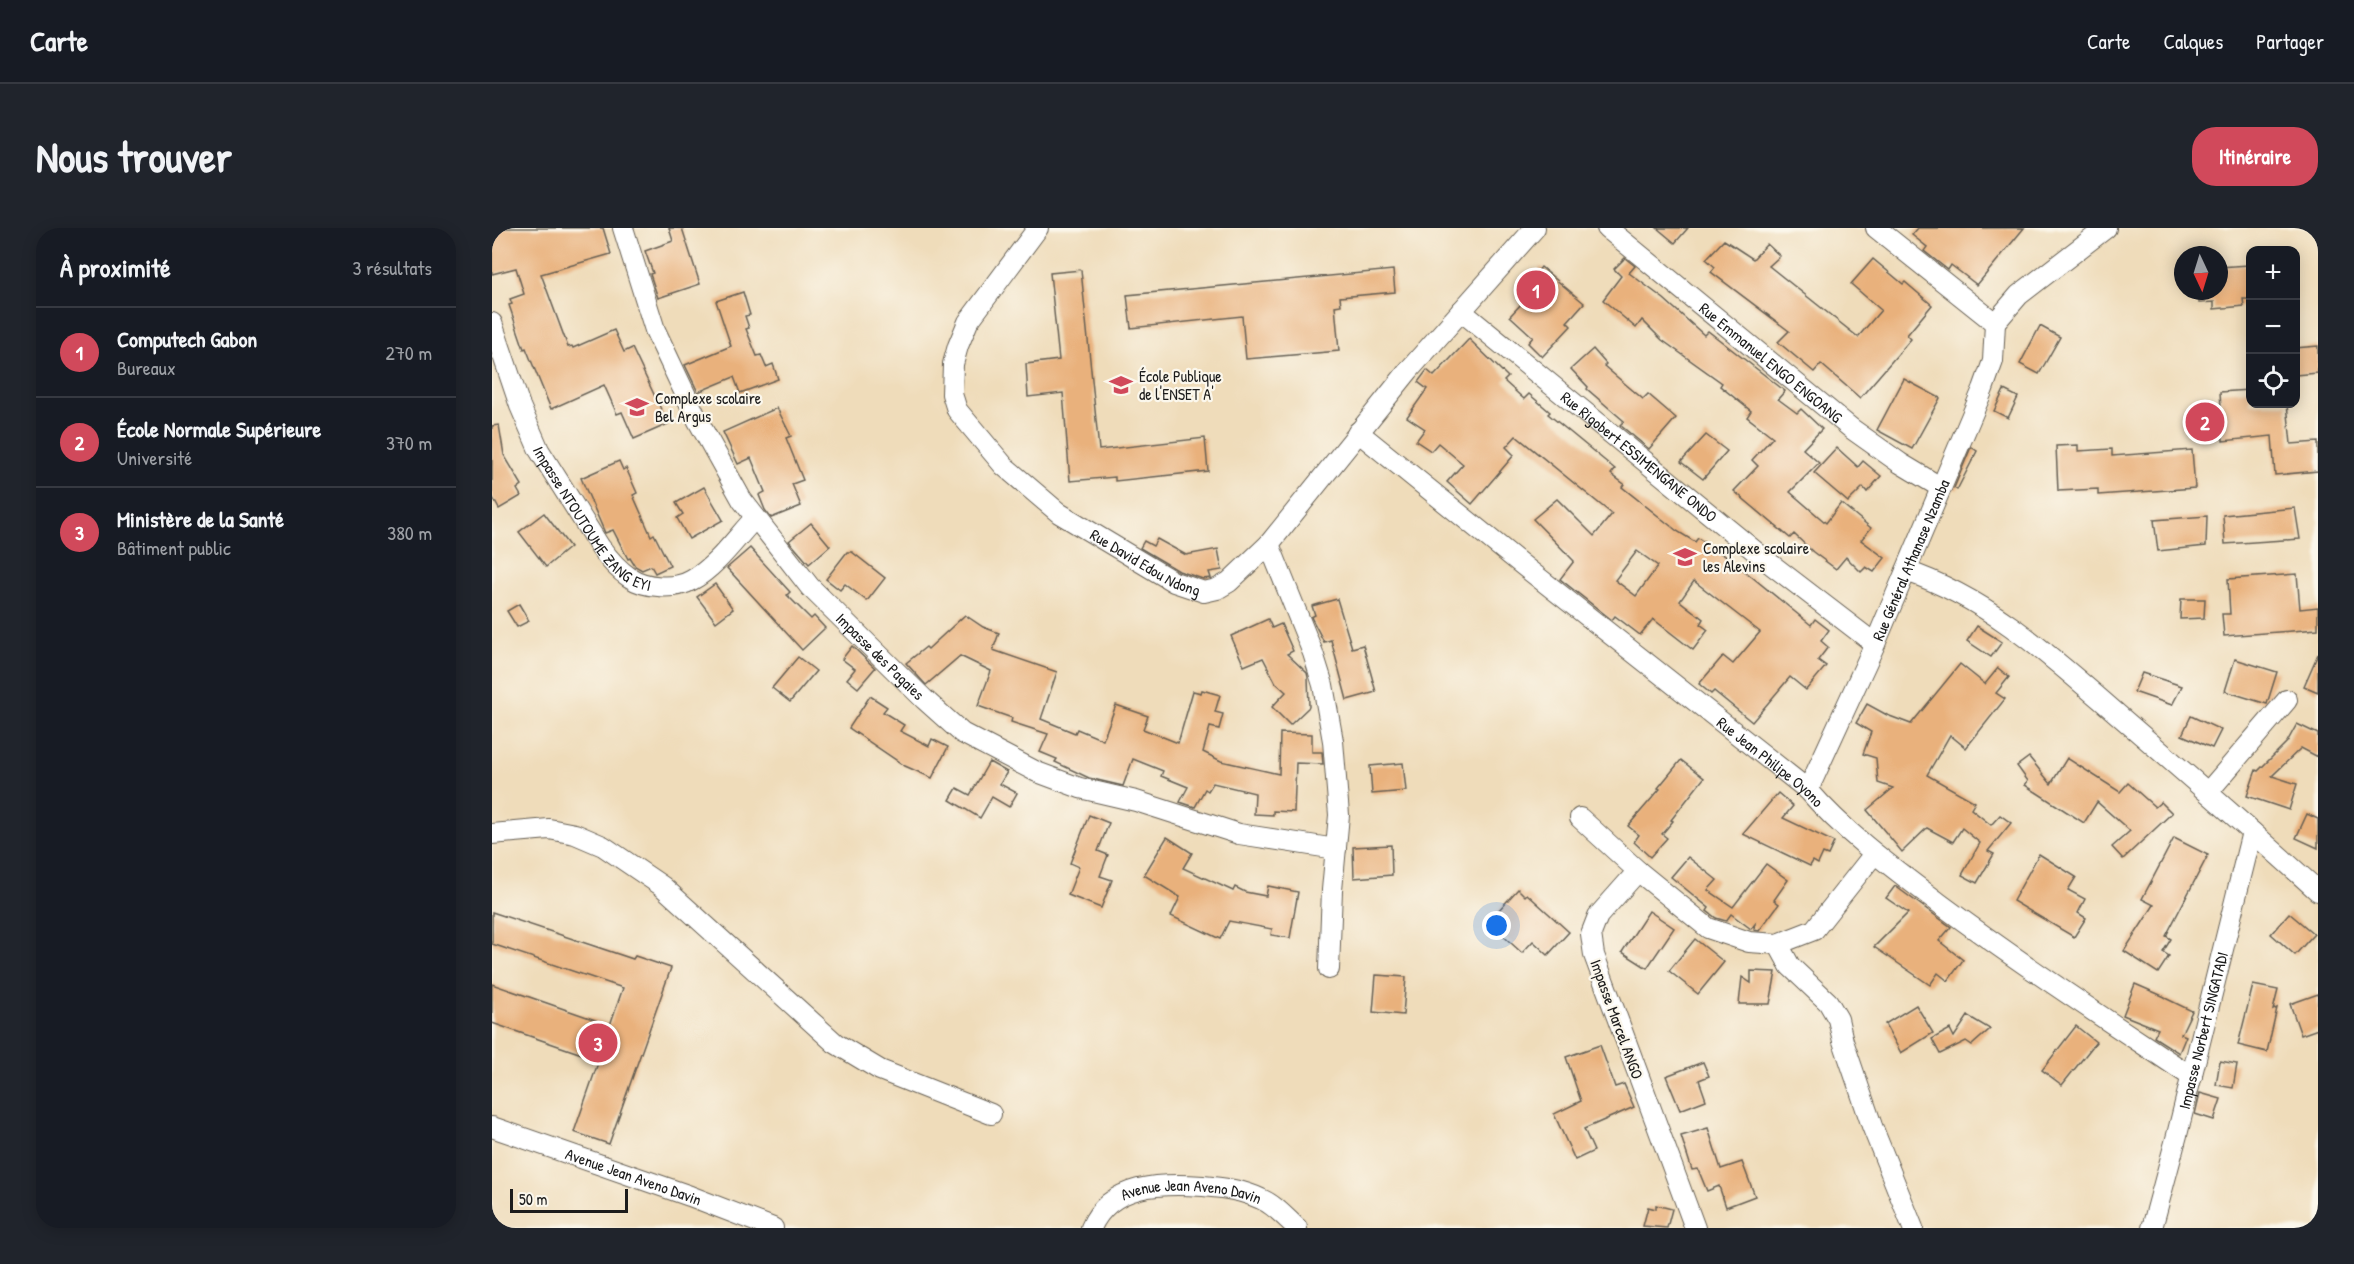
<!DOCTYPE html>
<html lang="fr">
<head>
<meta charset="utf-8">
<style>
	body { margin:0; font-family:"Patrick Hand",sans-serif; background:#20242c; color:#f1f3f6 }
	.controls { position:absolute; right:18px; top:18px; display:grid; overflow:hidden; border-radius:12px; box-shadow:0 3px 15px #0003 }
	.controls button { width:54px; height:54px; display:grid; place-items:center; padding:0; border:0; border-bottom:2px solid #363941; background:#171b24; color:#f1f3f6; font:30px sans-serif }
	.compass { position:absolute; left:1682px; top:18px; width:54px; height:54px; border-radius:50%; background:#171b24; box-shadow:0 3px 15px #0003; rotate:176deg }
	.scale { position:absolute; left:18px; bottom:15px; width:118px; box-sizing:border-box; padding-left:6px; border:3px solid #1c1c1c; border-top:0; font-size:16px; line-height:21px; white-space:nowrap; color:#1c1c1c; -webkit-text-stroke:4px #fbf7ec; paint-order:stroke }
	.you { position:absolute; left:1005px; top:698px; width:21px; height:21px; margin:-15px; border:4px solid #fff; border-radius:50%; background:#1a73e8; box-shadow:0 0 0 9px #1a73e833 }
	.badge { display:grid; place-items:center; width:39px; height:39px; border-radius:50%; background:#d1495b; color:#fff; font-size:20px; font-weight:700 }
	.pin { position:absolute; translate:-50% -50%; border:3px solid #fff; box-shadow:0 2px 6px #0006 }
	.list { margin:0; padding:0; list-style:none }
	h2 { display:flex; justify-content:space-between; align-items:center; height:78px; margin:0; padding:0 24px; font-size:26px }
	h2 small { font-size:20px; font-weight:400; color:#9ea1a6 }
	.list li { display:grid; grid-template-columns:39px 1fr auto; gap:18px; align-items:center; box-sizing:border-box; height:90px; padding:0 24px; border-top:2px solid #363941 }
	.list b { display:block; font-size:22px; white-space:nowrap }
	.list p { margin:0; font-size:20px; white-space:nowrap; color:#9ea1a6 }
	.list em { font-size:20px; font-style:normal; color:#9ea1a6 }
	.icon { flex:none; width:33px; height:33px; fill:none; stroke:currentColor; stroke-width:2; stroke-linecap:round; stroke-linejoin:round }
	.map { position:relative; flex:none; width:1826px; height:1000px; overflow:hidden; border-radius:24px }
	header { display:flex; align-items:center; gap:36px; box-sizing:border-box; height:84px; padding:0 30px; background:#171b24; border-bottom:2px solid #363941 }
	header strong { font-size:28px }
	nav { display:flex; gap:33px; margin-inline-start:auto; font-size:21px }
	.intro { display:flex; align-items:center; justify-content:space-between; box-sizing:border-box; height:144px; padding:0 36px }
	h1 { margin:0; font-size:42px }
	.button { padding:15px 27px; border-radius:24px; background:#d1495b; color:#fff; font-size:21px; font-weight:700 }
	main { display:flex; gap:36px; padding:0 36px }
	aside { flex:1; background:#171b24; border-radius:24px; box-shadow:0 3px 15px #0003 }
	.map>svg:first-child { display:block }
	.building { fill:#e9b17b; fill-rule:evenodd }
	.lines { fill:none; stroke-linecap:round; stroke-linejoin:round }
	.minor-casing { stroke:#665f53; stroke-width:22 }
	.minor { stroke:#fff; stroke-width:20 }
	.labels { text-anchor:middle; stroke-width:4.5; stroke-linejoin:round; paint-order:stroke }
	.street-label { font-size:16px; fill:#1c1c1c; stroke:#fbf7ec }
	.poi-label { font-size:16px; fill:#1c1c1c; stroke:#fbf7ec; text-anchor:start }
</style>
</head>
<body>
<header>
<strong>Carte</strong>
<nav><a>Carte</a><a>Calques</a><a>Partager</a></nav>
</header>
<div class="intro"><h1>Nous trouver</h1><a class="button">Itinéraire</a></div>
<main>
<aside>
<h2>À proximité<small>3 résultats</small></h2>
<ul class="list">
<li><span class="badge">1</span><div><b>Computech Gabon</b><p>Bureaux</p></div><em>270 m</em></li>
<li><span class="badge">2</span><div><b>École Normale Supérieure</b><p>Université</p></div><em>370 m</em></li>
<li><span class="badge">3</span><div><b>Ministère de la Santé</b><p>Bâtiment public</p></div><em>380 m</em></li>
</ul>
</aside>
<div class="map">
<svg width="1826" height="1000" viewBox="0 0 1826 1000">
	<rect width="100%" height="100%" fill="#fbf7ec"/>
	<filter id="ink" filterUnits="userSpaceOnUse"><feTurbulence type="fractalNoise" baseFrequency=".0167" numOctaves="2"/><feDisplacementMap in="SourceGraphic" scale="12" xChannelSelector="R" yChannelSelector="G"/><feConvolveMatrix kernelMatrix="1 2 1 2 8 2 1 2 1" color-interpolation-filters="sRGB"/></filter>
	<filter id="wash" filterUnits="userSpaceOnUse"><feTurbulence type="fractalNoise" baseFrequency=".008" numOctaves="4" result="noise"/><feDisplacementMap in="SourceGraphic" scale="24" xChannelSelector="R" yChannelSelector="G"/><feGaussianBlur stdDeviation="1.35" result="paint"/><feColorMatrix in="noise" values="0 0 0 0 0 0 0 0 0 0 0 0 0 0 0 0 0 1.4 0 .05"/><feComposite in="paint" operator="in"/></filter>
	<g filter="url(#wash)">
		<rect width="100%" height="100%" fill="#efdcba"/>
		<g id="blocks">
			<g class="building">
				<polygon points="1,0 111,0 119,26 49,46 76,119 80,118 81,120 122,102 132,124 140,120 176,196 142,211 130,184 125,186 112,157 59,181 34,120 32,121 17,77 20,76 18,71 32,66 24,40 0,46 0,12 5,10"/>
				<polygon points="177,0 190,0 208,56 166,70 158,46 161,45 153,23 181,13"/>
				<polygon points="1165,0 1196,0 1183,15"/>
				<polygon points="1426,0 1532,0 1485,57 1459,37 1456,42 1432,23 1435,19 1420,7"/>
				<polygon points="1232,12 1261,31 1275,16 1288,28 1277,38 1366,109 1389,82 1359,56 1381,31 1411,56 1413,54 1440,77 1415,107 1419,111 1368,170 1329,136 1322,144 1286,114 1297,103 1219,44 1223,39 1214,31"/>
				<polygon points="1133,30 1143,38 1137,45 1172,71 1212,107 1216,103 1293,163 1286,171 1305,185 1309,181 1330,201 1311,221 1327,235 1298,264 1334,295 1349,275 1379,300 1369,312 1393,330 1382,344 1374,339 1369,344 1354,329 1344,341 1321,324 1302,306 1298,310 1242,263 1266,238 1260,232 1281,209 1255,189 1259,183 1228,158 1230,155 1170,112 1150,92 1144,100 1111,72 1129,48 1122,41"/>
				<polygon points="1757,37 1758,71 1751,71 1752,78 1722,81 1722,74 1707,75 1706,63 1727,63 1727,39"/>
				<polygon points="1049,39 1092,75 1075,94 1079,98 1050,129 1036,115 1041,109 1018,88 1031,74 1025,69"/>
				<polygon points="589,42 607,222 713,210 716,243 623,253 623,249 578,253 571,165 536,169 534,136 567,132 558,45"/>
				<polygon points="901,42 903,64 848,69 849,77 843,78 847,123 754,131 750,88 639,100 635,67"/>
				<polygon points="251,64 258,87 253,88 257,100 254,101 265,128 269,127 274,139 281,136 286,151 248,165 242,149 206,164 193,137 239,118 224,73"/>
				<polygon points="1548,98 1568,109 1547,146 1528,136"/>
				<path d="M 977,111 L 1016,149 L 1012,153 L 1032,171 L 1037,166 L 1058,184 L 1056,186 L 1123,241 L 1119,246 L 1132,256 L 1130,259 L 1185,303 L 1203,314 L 1206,310 L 1238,331 L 1319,397 L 1323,391 L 1337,402 L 1329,413 L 1336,419 L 1326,432 L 1334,438 L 1314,462 L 1298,449 L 1260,494 L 1222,463 L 1219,466 L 1207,456 L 1231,428 L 1241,436 L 1268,404 L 1202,353 L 1188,373 L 1211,391 L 1208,396 L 1216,402 L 1201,422 L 1161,391 L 1148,407 L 1123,388 L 1120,392 L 1068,351 L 1082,333 L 1041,291 L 1065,271 L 1102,308 L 1120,286 L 1024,208 L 1014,219 L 1022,227 L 980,276 L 955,254 L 971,236 L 946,215 L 939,223 L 924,213 L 933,201 L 915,189 L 935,161 L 926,154 L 935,142 L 942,148 ZM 1145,323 L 1166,338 L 1144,368 L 1123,352 Z"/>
				<polygon points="1826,118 1826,145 1803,147 1803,120"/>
				<polygon points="1101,121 1114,136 1112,138 1151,171 1156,166 1184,190 1157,221 1128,197 1132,193 1095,161 1096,159 1079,141"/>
				<polygon points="1412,151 1448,170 1420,221 1385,202"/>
				<polygon points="1512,162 1526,169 1516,190 1502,183"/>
				<polygon points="1757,162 1758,176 1795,176 1799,216 1826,214 1826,243 1783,247 1780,208 1731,213 1728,164"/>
				<polygon points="285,180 299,208 294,210 311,252 300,256 309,278 279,290 273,282 267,267 273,264 259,230 246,236 231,204"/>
				<polygon points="7,197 12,227 30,257 25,261 29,268 7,281 0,268 0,198"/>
				<polygon points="1214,207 1235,223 1211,251 1189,234"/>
				<polygon points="1586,217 1586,223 1620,221 1620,228 1700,222 1703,260 1606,267 1606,261 1566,263 1564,218"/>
				<polygon points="1479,219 1485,223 1465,262 1462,260"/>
				<polygon points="1345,220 1366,239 1371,233 1389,248 1375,264 1371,259 1356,274 1322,245"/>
				<polygon points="127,233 131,242 134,240 145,265 141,267 159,308 162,306 178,338 163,345 159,338 150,342 143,338 138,330 136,331 121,302 113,305 89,250"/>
				<polygon points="212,259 231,292 197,311 185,290 191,286 184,275"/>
				<polygon points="1803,280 1808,311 1733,316 1731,287"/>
				<polygon points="52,285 78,319 54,339 27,304"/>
				<polygon points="1715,288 1714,318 1666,323 1662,292"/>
				<polygon points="319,295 338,318 317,336 297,313"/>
				<polygon points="665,311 694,327 726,321 730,342 717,344 719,350 711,351 687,343 648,320 652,313 661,318"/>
				<polygon points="258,320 298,364 295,367 319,391 322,388 333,400 310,422 235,340"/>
				<polygon points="355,324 360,324 393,350 375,373 353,356 348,362 334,351"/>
				<polygon points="1805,346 1808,381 1826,379 1826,401 1732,408 1730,386 1738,386 1736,351"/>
				<polygon points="223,356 241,381 224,394 205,369"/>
				<polygon points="845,371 860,420 871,417 884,464 855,472 839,412 832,414 819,389 823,387 820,378"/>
				<polygon points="1689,371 1713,371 1712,390 1688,391"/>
				<polygon points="27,376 37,393 25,399 15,383"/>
				<polygon points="473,387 491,399 507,405 501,422 565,444 549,491 583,505 585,501 611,512 624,477 656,488 651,501 686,515 701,463 709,465 710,462 728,467 723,484 731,486 727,501 718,499 711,524 729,533 787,546 788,505 820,506 820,524 830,524 831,536 804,535 802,584 781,583 781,587 762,586 763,565 721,555 716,563 713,561 703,579 688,574 696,559 669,548 671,543 641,531 631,558 597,550 563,534 565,531 548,524 556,506 519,494 520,490 486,478 499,443 468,428 434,457 414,435 434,419 436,421"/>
				<polygon points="776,391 780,400 789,396 801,423 795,426 815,445 816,449 817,479 798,497 780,479 794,464 784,455 771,430 752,438 739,408"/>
				<polygon points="1485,398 1510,414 1499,429 1475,413"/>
				<polygon points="360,418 383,440 366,460 355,451 363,441 350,431"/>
				<polygon points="1826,426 1826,464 1812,458"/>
				<polygon points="306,429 324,443 298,474 280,460"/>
				<polygon points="1743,431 1785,444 1775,476 1733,463"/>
				<polygon points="1468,436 1493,456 1506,440 1517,449 1504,465 1513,471 1474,520 1458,507 1435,547 1483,574 1479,581 1499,597 1508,587 1519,595 1496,623 1502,626 1485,655 1470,647 1488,615 1470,600 1461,614 1435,600 1410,624 1375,582 1401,560 1386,555 1384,530 1371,526 1379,504 1364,495 1375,476 1395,487 1419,496"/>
				<polygon points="1650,445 1690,458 1680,477 1642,464"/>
				<polygon points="378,468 395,479 391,484 412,497 408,503 437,518 440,511 456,519 440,550 413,538 357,500"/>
				<polygon points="1699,488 1729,502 1720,520 1690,507"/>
				<polygon points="1805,496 1826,506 1826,529 1809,520 1780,548 1805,556 1797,582 1755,568 1764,542 1766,543 1795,514"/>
				<polygon points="1537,529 1559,556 1575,530 1628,564 1636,555 1663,579 1669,574 1680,585 1631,631 1620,619 1638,603 1605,574 1592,595 1533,557 1536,553 1525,538"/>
				<polygon points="1189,532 1212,550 1179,592 1181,593 1170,606 1175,610 1158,629 1142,614 1147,607 1136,598 1168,561 1166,560"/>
				<polygon points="497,534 515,544 508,556 525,565 517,579 500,569 488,590 458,572 465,560 478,567"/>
				<polygon points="911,535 914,563 880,566 878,538"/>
				<polygon points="1286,565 1301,578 1291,590 1342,614 1336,627 1331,625 1326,636 1321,633 1318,638 1251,606"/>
				<polygon points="1815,586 1826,591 1826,620 1804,610"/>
				<polygon points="597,587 617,595 606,623 616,627 608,648 620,652 609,680 576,667 587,639 578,635"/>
				<polygon points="675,609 700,625 691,640 741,663 743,659 753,664 774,668 776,658 806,664 798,710 779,707 780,701 737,693 728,711 679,688 688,669 652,647"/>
				<polygon points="1682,610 1716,627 1674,708 1679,711 1671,724 1677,728 1666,745 1632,723 1662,677 1650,671"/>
				<polygon points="899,617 900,647 862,650 861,619"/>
				<polygon points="1547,626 1584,649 1576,662 1593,671 1586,685 1594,690 1582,709 1521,673"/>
				<polygon points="1196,629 1225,652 1216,662 1241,679 1274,636 1296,652 1282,672 1287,676 1267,703 1262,702 1263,696 1259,701 1239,686 1234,693 1224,690 1215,683 1217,680 1179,649"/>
				<polygon points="1403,658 1459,699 1447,713 1471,732 1456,753 1446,745 1438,757 1382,719 1416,685 1394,670"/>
				<polygon points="1026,661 1033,668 1035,666 1077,704 1056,727 1041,713 1030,725 996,694"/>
				<polygon points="1157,683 1182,700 1155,740 1130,724"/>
				<polygon points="0,684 141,731 143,728 179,740 117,916 82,904 107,832 0,795 0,756 118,797 131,760 0,716"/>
				<polygon points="1797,685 1822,706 1803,727 1779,706"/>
				<polygon points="1203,711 1232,734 1206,766 1177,743"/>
				<polygon points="1259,743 1284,744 1278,776 1247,776 1250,749 1259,755"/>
				<polygon points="884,747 914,749 911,787 881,784"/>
				<polygon points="1643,756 1673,769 1673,770 1700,783 1689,806 1694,808 1687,825 1662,809 1666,801 1631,787"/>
				<polygon points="1761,757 1786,762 1781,782 1785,780 1775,824 1746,817"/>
				<polygon points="1826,766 1826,801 1809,807 1798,776"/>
				<polygon points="1424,777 1441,805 1409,825 1393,796"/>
				<polygon points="1476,788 1498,801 1480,817 1474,813 1448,826 1440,811 1458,801 1462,809"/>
				<polygon points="1584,798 1604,814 1570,857 1550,842"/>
				<polygon points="1108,817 1123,859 1132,856 1142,879 1092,901 1102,923 1083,932 1062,886 1089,873 1074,829"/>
				<polygon points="1728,833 1745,836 1741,860 1724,857"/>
				<polygon points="1211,834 1217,848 1207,852 1214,872 1188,882 1174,848"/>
				<polygon points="1708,865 1729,871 1722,892 1703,886"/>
				<polygon points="1216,900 1229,941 1250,934 1263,968 1234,979 1227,958 1215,963 1206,941 1200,942 1189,908"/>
				<polygon points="1164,977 1180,981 1175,1000 1151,998 1156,979 1164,981"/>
			</g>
		</g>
	</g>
	<g filter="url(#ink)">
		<use href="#blocks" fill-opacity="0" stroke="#665f53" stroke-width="1.5"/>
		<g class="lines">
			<g class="minor-casing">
				<g id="minor">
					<path id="s1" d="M 131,0 L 163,102 L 206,193 L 250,272 L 318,359 L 432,471 L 470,505 L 545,544 L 588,560 L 644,573 L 747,606 L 844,621"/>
					<path id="s2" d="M 546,0 L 476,94 L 466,118 L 461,136 L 460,166 L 465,182 L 512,238 L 567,285 L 682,354 L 712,364 L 725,361 L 737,354 L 777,316 L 917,142 L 1043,0"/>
					<path id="s3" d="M 1115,0 L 1360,201 L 1408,235 L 1448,259"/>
					<polyline points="1384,0 1503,95"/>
					<path id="s4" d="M 969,83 L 1280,337 L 1383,416"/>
					<path id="s5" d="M 0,95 L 28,178 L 47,222 L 108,319 C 116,330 125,341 137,349 C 153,360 183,362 200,352 C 225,338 244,310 263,290"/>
					<polyline points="1503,95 1527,67 1614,0"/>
					<path id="s6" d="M 866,204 L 1033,339 L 1316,562 C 1354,606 1401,640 1447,675 C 1529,736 1615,792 1700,849"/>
					<polyline points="777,316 821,425 831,457 841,513 847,587 840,662 837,741"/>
					<path d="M 1414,343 C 1499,371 1565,434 1631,491 C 1697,548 1762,605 1826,663"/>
					<path id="s7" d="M 1316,562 L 1383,416 L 1491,161 L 1501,133 L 1503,95"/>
					<polyline points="1716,564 1795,472"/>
					<polyline points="1088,590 1146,643"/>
					<polyline points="0,606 57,601 83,606 111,618 170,658 343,815 388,842 499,886"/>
					<polyline points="1286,716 1298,738 1336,774 1346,791 1351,813 1380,898 1421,1000"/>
					<path id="s8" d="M 0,899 L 198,968 L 281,1000"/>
					<path id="s9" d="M 599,1000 C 618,955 670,955 711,958 C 732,960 750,962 769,971 C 783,977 794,990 805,1000"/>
					<polyline points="1203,1000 1102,727 1099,706 1106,688 1146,643 1216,700 1257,714 1286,716 1322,702 1382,626"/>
					<path id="s10" d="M 1660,1000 L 1685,907 L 1760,604"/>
				</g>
			</g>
			<use href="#minor" class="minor"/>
		</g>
	</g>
	<defs>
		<g id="school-bare" transform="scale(1.8)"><path d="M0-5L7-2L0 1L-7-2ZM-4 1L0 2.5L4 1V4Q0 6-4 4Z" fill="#d1495b" stroke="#fbf7ec" stroke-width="2.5" paint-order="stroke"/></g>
	</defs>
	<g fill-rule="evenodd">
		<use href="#school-bare" x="629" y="157"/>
		<use href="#school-bare" x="145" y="179"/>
		<use href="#school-bare" x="1193" y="329"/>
	</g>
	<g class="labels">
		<g class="street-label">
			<text dy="6" stroke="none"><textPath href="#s3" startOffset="212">Rue Emmanuel ENGO ENGOANG</textPath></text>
			<text dy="6" stroke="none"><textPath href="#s4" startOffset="230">Rue Rigobert ESSIMENGANE ONDO</textPath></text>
			<text dy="6" stroke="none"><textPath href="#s5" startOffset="224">Impasse NTOUTOUME ZANG EYI</textPath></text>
			<text dy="6" stroke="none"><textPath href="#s7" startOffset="252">Rue Général Athanase Nzamba</textPath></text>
			<text dy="6" stroke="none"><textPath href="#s2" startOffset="454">Rue David Edou Ndong</textPath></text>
			<text dy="6" stroke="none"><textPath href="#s1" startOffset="507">Impasse des Pagaies</textPath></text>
			<text dy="6" stroke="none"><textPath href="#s6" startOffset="528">Rue Jean Philipe Oyono</textPath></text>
			<text transform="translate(1125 791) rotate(70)" y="6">Impasse Marcel ANGO</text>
			<text dy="6" stroke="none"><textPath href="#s10" startOffset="204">Impasse Norbert SINGATADI</textPath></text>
			<text dy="6" stroke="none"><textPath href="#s8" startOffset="150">Avenue Jean Aveno Davin</textPath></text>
			<text dy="6" stroke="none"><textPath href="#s9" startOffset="117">Avenue Jean Aveno Davin</textPath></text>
		</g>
		<g class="poi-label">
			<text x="647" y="154">École Publique<tspan x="647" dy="18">de l'ENSET A'</tspan></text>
			<text x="163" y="176">Complexe scolaire<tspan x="163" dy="18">Bel Argus</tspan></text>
			<text x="1211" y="326">Complexe scolaire<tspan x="1211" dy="18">les Alevins</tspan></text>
		</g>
	</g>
</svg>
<div class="controls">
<button>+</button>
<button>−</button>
<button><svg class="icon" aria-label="locate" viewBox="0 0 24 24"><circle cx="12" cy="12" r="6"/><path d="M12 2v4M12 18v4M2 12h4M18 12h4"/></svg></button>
</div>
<svg class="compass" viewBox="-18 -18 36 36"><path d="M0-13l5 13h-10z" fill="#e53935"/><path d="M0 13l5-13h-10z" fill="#9ea1a6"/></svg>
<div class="scale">50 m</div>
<div class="you"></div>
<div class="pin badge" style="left:1044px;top:62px">1</div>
<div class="pin badge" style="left:1713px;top:194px">2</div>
<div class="pin badge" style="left:106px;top:815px">3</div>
</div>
</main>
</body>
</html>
